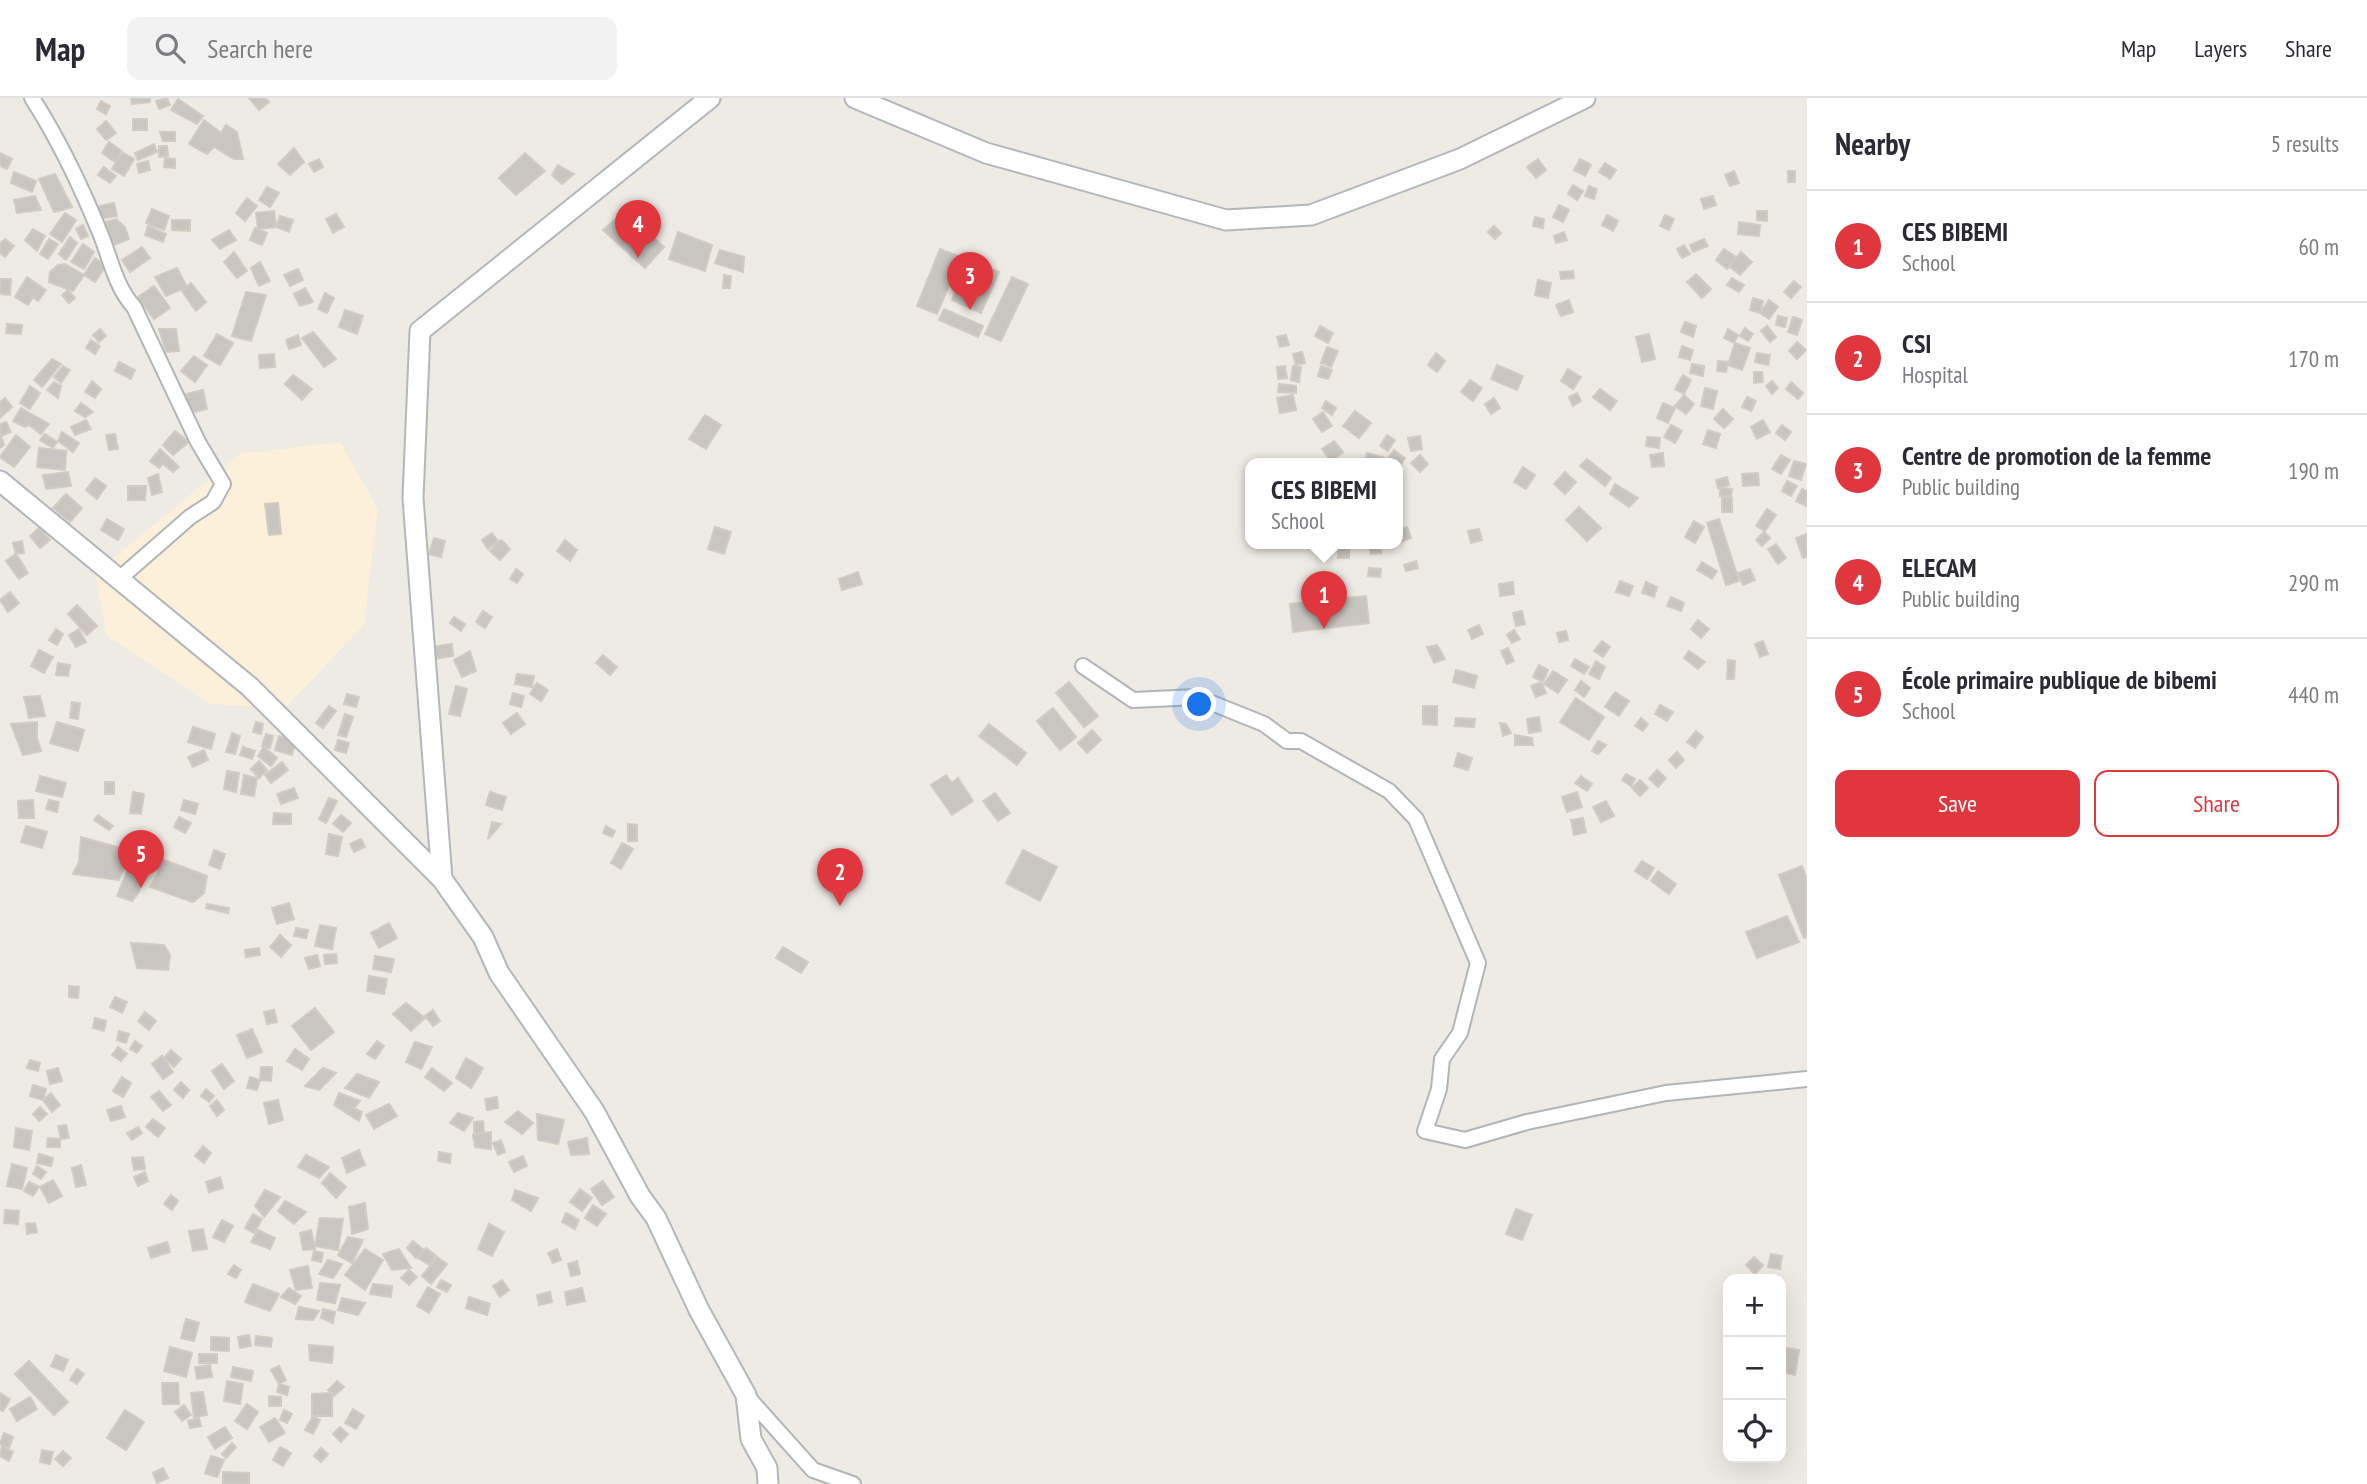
<!DOCTYPE html>
<html lang="en">
<head>
<meta charset="utf-8">
<style>
	body { margin:0; font-family:"PT Sans Narrow",sans-serif; background:#f2f2f3; color:#2b2b33 }
	.controls { position:absolute; right:21px; bottom:21px; display:grid; overflow:hidden; border-radius:14px; box-shadow:0 7px 28px #0002 }
	.controls button { width:63px; height:63px; display:grid; place-items:center; padding:0; border:0; border-bottom:2px solid #e1e1e2; background:#fff; color:#2b2b33; font:35px sans-serif }
	.you { position:absolute; left:1200px; top:607px; width:24px; height:24px; margin:-18px; border:5px solid #fff; border-radius:50%; background:#1a73e8; box-shadow:0 0 0 10px #1a73e833 }
	.badge { display:grid; place-items:center; width:46px; height:46px; border-radius:50%; background:#e0373e; color:#fff; font-size:23px; font-weight:700 }
	.pin { position:absolute; translate:-50% -58px; filter:drop-shadow(0 2px 4px #0008) }
	.pin::after { content:''; position:absolute; top:37px; width:24px; height:21px; background:inherit; clip-path:polygon(0 0,100% 0,50% 100%) }
	.popup { position:absolute; left:1245px; top:360px; width:158px; height:91px; box-sizing:border-box; display:grid; place-content:center; border-radius:14px; background:#fff; filter:drop-shadow(0 2px 5px #0005); font-size:23px; white-space:nowrap; color:#7c7c81 }
	.popup b { font-size:26px; color:#2b2b33 }
	.popup::after { content:''; position:absolute; left:50%; top:100%; margin-left:-14px; border:14px solid transparent; border-top-color:#fff }
	.list { margin:0; padding:0; list-style:none }
	h2 { display:flex; justify-content:space-between; align-items:center; height:91px; margin:0; padding:0 28px; font-size:30px }
	h2 small { font-size:23px; font-weight:400; color:#7c7c81 }
	.list li { display:grid; grid-template-columns:46px 1fr auto; gap:21px; align-items:center; box-sizing:border-box; height:112px; padding:0 28px; border-top:2px solid #e1e1e2 }
	.list b { display:block; font-size:26px; white-space:nowrap }
	.list p { margin:0; font-size:23px; white-space:nowrap; color:#7c7c81 }
	.list em { font-size:23px; font-style:normal; color:#7c7c81 }
	.actions { display:flex; gap:14px; padding:21px 28px }
	.actions a { flex:1; padding:16px 0; border:2px solid #e0373e; border-radius:14px; text-align:center; font-size:24px; color:#e0373e }
	.actions .main { background:#e0373e; color:#fff }
	.icon { flex:none; width:38px; height:38px; fill:none; stroke:currentColor; stroke-width:2; stroke-linecap:round; stroke-linejoin:round }
	.map { position:relative; flex:none; width:1807px; height:1386px; overflow:hidden }
	header { display:flex; align-items:center; gap:42px; box-sizing:border-box; height:98px; padding:0 35px; background:#fff; border-bottom:2px solid #e1e1e2 }
	header strong { font-size:33px }
	nav { display:flex; gap:38px; margin-inline-start:auto; font-size:24px }
	.search { width:490px; height:63px; background:#f2f2f3; display:flex; align-items:center; gap:18px; box-sizing:border-box; padding:0 24px; border-radius:14px; color:#7c7c81; font-size:26px }
	main { display:flex }
	aside { flex:1; background:#fff }
	.map>svg:first-child { display:block }
	.commercial { fill:#fcf0da }
	.building { fill:#c9c5c1; stroke:#d2cbc2; stroke-width:2 }
	.lines { fill:none; stroke-linecap:round; stroke-linejoin:round }
	.street-casing { stroke:#b1b5b8; stroke-width:18 }
	.secondary-casing { stroke:#b3b7bb; stroke-width:23 }
	.street { stroke:#fff; stroke-width:14 }
	.secondary { stroke:#fff; stroke-width:19 }
</style>
</head>
<body>
<header>
<strong>Map</strong>
<div class="search"><svg class="icon" aria-label="search" viewBox="0 0 24 24"><circle cx="10" cy="10" r="6"/><path d="M15 15l6 6"/></svg>Search here</div>
<nav><a>Map</a><a>Layers</a><a>Share</a></nav>
</header>
<main>
<div class="map">
<svg width="1807" height="1386" viewBox="0 0 1807 1386">
	<rect width="100%" height="100%" fill="#eeeae4"/>
	<polygon class="commercial" points="340,344 378,411 364,527 285,610 211,606 107,538 95,475 240,356"/>
	<g class="building">
		<polygon points="131,0 150,0 150,4 132,6"/>
		<polygon points="167,0 170,7 159,11 156,3"/>
		<polygon points="249,0 265,0 269,4 259,12"/>
		<polygon points="178,1 203,18 197,26 171,12"/>
		<polygon points="101,3 110,8 106,16 97,11"/>
		<rect x="133" y="21" width="14" height="11"/>
		<polygon points="204,22 221,35 226,27 237,34 243,61 234,61 214,49 207,56 189,46"/>
		<polygon points="106,23 116,35 106,42 97,31"/>
		<polygon points="160,34 175,34 175,43 163,43"/>
		<polygon points="109,44 122,53 115,64 102,55"/>
		<polygon points="154,46 157,54 138,62 135,55"/>
		<polygon points="159,48 167,48 168,58 159,59"/>
		<polygon points="294,50 304,64 290,77 278,66"/>
		<polygon points="122,54 134,61 124,78 112,71"/>
		<polygon points="0,55 12,61 7,71 0,68"/>
		<polygon points="525,55 545,73 516,97 499,80"/>
		<polygon points="165,60 175,61 175,70 164,69"/>
		<polygon points="319,61 323,69 314,74 309,66"/>
		<polygon points="1538,61 1546,72 1536,80 1527,69"/>
		<polygon points="1580,61 1591,67 1585,78 1574,72"/>
		<polygon points="148,63 150,72 139,75 137,66"/>
		<polygon points="1605,65 1616,72 1610,81 1599,74"/>
		<polygon points="558,67 574,76 562,86 552,77"/>
		<polygon points="104,69 116,78 110,85 98,77"/>
		<polygon points="1734,73 1739,85 1730,88 1725,77"/>
		<rect x="1788" y="73" width="7" height="11"/>
		<polygon points="14,74 36,83 32,94 11,85"/>
		<polygon points="55,76 72,109 54,114 39,81"/>
		<polygon points="1573,87 1583,93 1577,102 1568,96"/>
		<polygon points="1589,88 1597,91 1594,101 1585,98"/>
		<polygon points="267,89 279,95 270,109 259,102"/>
		<polygon points="35,98 41,112 17,115 14,102"/>
		<polygon points="1713,98 1716,107 1704,111 1701,101"/>
		<polygon points="247,100 257,108 245,123 236,115"/>
		<polygon points="114,105 117,118 98,121 95,109"/>
		<polygon points="1559,107 1569,112 1563,124 1553,119"/>
		<polygon points="152,111 169,118 164,132 146,125"/>
		<polygon points="274,113 276,129 258,131 256,115"/>
		<polygon points="625,113 664,149 645,170 603,132"/>
		<polygon points="1757,113 1767,113 1767,123 1757,122"/>
		<polygon points="65,115 76,122 62,144 50,136"/>
		<polygon points="336,116 344,129 333,135 326,121"/>
		<polygon points="1607,117 1618,123 1613,133 1602,127"/>
		<polygon points="1665,117 1674,121 1669,132 1660,128"/>
		<polygon points="280,118 293,122 289,134 276,129"/>
		<polygon points="1535,119 1544,121 1543,130 1533,128"/>
		<polygon points="116,121 125,129 129,141 114,147 106,124"/>
		<polygon points="172,122 190,122 190,133 172,132"/>
		<polygon points="1739,124 1760,127 1759,138 1738,136"/>
		<polygon points="83,127 88,138 81,141 76,131"/>
		<polygon points="148,128 166,136 163,144 145,137"/>
		<polygon points="1494,128 1501,135 1495,141 1488,134"/>
		<polygon points="255,130 267,135 262,147 250,142"/>
		<polygon points="33,131 45,138 37,153 25,142"/>
		<polygon points="229,132 236,142 220,151 212,142"/>
		<polygon points="678,134 712,147 705,173 669,161"/>
		<polygon points="1564,134 1567,142 1556,145 1554,138"/>
		<polygon points="70,139 77,145 66,162 59,156"/>
		<polygon points="5,141 14,148 5,159 0,155 0,146"/>
		<polygon points="49,141 58,146 48,161 40,156"/>
		<polygon points="1704,141 1708,148 1693,154 1690,147"/>
		<polygon points="83,146 94,154 84,171 71,164"/>
		<polygon points="1684,147 1690,156 1682,160 1677,151"/>
		<polygon points="142,149 150,160 130,174 122,162"/>
		<polygon points="940,151 961,159 937,216 917,208"/>
		<polygon points="1724,151 1736,159 1727,171 1716,162"/>
		<polygon points="720,152 744,159 743,174 715,165"/>
		<polygon points="234,154 247,173 237,180 224,164"/>
		<polygon points="1741,154 1752,164 1740,177 1729,168"/>
		<polygon points="95,160 106,168 95,184 84,177"/>
		<polygon points="970,161 999,174 981,215 952,202"/>
		<polygon points="260,164 270,183 259,188 251,170"/>
		<polygon points="65,166 84,177 73,193 49,184 50,174 58,167"/>
		<polygon points="177,170 187,189 166,198 155,179"/>
		<polygon points="298,171 303,182 290,188 284,177"/>
		<polygon points="1573,173 1574,180 1561,181 1560,174"/>
		<polygon points="1696,176 1711,191 1702,200 1687,184"/>
		<polygon points="724,177 731,178 730,190 723,190"/>
		<polygon points="27,179 46,192 38,203 33,199 28,207 15,199"/>
		<polygon points="1012,179 1028,186 1001,243 985,236"/>
		<polygon points="1732,180 1744,187 1739,194 1727,187"/>
		<polygon points="0,181 11,181 10,197 0,196"/>
		<polygon points="1538,182 1551,185 1548,200 1535,197"/>
		<polygon points="1794,183 1801,189 1791,200 1784,194"/>
		<polygon points="191,185 206,204 196,213 182,193"/>
		<polygon points="154,188 170,210 154,221 138,199"/>
		<polygon points="305,190 313,204 300,208 294,196"/>
		<polygon points="68,192 75,200 69,205 62,197"/>
		<polygon points="246,194 266,197 251,243 232,238"/>
		<polygon points="325,195 334,200 327,215 318,211"/>
		<polygon points="1753,200 1763,203 1760,215 1750,212"/>
		<polygon points="1569,202 1573,214 1561,218 1556,207"/>
		<polygon points="1769,202 1778,209 1769,221 1760,215"/>
		<polygon points="944,211 983,228 978,239 939,222"/>
		<polygon points="345,212 363,218 357,236 339,229"/>
		<polygon points="1778,218 1787,220 1785,229 1776,227"/>
		<polygon points="1793,219 1802,222 1797,237 1788,234"/>
		<polygon points="1685,224 1696,228 1693,239 1681,234"/>
		<polygon points="7,226 22,227 21,236 6,235"/>
		<polygon points="1320,228 1333,235 1328,245 1315,238"/>
		<polygon points="1767,228 1776,239 1770,244 1761,233"/>
		<polygon points="1745,230 1753,236 1748,243 1740,238"/>
		<polygon points="100,231 106,238 99,244 93,237"/>
		<polygon points="159,231 176,231 179,253 166,254"/>
		<polygon points="1728,231 1738,237 1734,245 1724,240"/>
		<polygon points="313,234 336,261 324,269 302,240"/>
		<polygon points="217,236 233,245 220,267 204,258"/>
		<polygon points="1649,236 1655,261 1642,264 1636,239"/>
		<polygon points="298,237 301,247 289,251 286,242"/>
		<polygon points="1286,237 1289,247 1280,249 1277,239"/>
		<polygon points="91,242 100,248 95,256 86,250"/>
		<polygon points="1797,244 1806,252 1797,261 1789,253"/>
		<polygon points="1735,245 1750,250 1742,272 1728,267"/>
		<polygon points="1682,248 1693,252 1690,262 1679,259"/>
		<polygon points="1327,249 1338,253 1331,269 1321,265"/>
		<polygon points="1302,254 1305,265 1296,267 1293,256"/>
		<polygon points="1436,255 1445,263 1437,274 1428,267"/>
		<polygon points="1757,255 1770,257 1768,267 1755,264"/>
		<polygon points="274,256 275,269 260,270 259,257"/>
		<polygon points="194,258 207,267 195,284 181,273"/>
		<polygon points="52,261 61,266 42,289 34,282"/>
		<polygon points="1718,263 1728,264 1726,274 1717,273"/>
		<polygon points="119,264 135,272 131,281 115,273"/>
		<polygon points="1692,266 1704,268 1703,278 1690,275"/>
		<polygon points="1497,267 1523,278 1517,292 1491,281"/>
		<polygon points="63,268 70,272 61,285 54,279"/>
		<polygon points="1285,268 1287,280 1278,281 1277,269"/>
		<polygon points="1293,268 1301,269 1299,284 1291,282"/>
		<polygon points="1321,268 1332,272 1328,281 1318,278"/>
		<polygon points="1568,271 1581,279 1573,291 1561,283"/>
		<polygon points="1754,274 1762,274 1763,284 1754,285"/>
		<polygon points="293,277 312,291 302,302 285,286"/>
		<polygon points="1683,277 1691,282 1684,296 1675,291"/>
		<polygon points="1470,282 1482,290 1473,303 1461,294"/>
		<polygon points="92,283 101,291 95,300 85,294"/>
		<polygon points="1772,283 1778,290 1772,296 1766,288"/>
		<polygon points="54,284 61,288 58,300 47,292"/>
		<polygon points="1791,284 1803,295 1798,301 1786,291"/>
		<polygon points="1279,286 1296,288 1296,295 1278,294"/>
		<polygon points="30,288 40,295 30,311 20,305"/>
		<polygon points="1705,290 1717,293 1713,311 1701,308"/>
		<polygon points="1600,291 1617,303 1610,312 1593,299"/>
		<polygon points="203,292 207,311 190,315 186,296"/>
		<polygon points="1577,295 1581,303 1573,308 1569,299"/>
		<polygon points="1293,297 1296,312 1280,315 1277,300"/>
		<polygon points="1684,297 1694,306 1686,316 1675,308"/>
		<polygon points="1747,299 1756,303 1751,313 1742,309"/>
		<polygon points="5,300 12,309 0,320 0,304"/>
		<polygon points="1494,300 1500,310 1491,316 1485,306"/>
		<polygon points="1326,303 1336,310 1332,317 1322,310"/>
		<polygon points="81,305 93,314 85,319 75,313"/>
		<polygon points="1663,305 1675,310 1668,325 1657,320"/>
		<polygon points="21,310 49,326 41,336 29,327 25,329 13,323"/>
		<polygon points="1723,311 1733,321 1724,330 1714,321"/>
		<polygon points="1355,313 1371,325 1359,340 1343,328"/>
		<polygon points="1323,314 1332,328 1322,334 1313,321"/>
		<polygon points="705,317 721,327 706,351 689,341"/>
		<polygon points="86,322 91,331 75,337 71,329"/>
		<polygon points="1763,322 1770,334 1757,341 1751,329"/>
		<polygon points="6,324 11,334 1,338 4,347 0,350 0,326"/>
		<polygon points="1671,327 1682,333 1675,345 1664,339"/>
		<polygon points="1782,327 1791,334 1785,342 1776,335"/>
		<polygon points="1708,332 1720,336 1716,350 1703,346"/>
		<polygon points="175,333 189,344 173,357 163,347"/>
		<polygon points="62,334 79,345 73,354 58,343"/>
		<polygon points="45,336 57,344 53,350 40,342"/>
		<polygon points="115,336 118,351 109,352 106,337"/>
		<polygon points="16,337 30,349 14,369 0,359"/>
		<polygon points="1387,337 1395,342 1388,353 1380,348"/>
		<polygon points="1420,338 1422,351 1411,353 1408,340"/>
		<polygon points="1647,339 1660,340 1659,350 1646,348"/>
		<polygon points="1334,343 1343,354 1331,363 1322,351"/>
		<polygon points="39,350 66,353 65,372 37,369"/>
		<polygon points="160,351 179,369 173,374 163,366 159,370 150,363"/>
		<polygon points="1394,352 1405,360 1398,371 1398,365 1386,363"/>
		<polygon points="1367,355 1384,360 1382,365 1364,365"/>
		<polygon points="1663,355 1664,368 1652,369 1650,357"/>
		<polygon points="1420,357 1428,366 1420,374 1411,365"/>
		<polygon points="1781,357 1790,362 1781,376 1772,371"/>
		<polygon points="1587,361 1611,380 1605,388 1580,368"/>
		<polygon points="1794,363 1806,366 1801,382 1789,378"/>
		<polygon points="1523,369 1535,377 1526,391 1514,384"/>
		<polygon points="68,374 71,388 46,391 43,377"/>
		<polygon points="1565,374 1576,384 1565,396 1554,386"/>
		<polygon points="1758,375 1759,387 1743,388 1742,376"/>
		<polygon points="158,376 162,394 152,397 148,380"/>
		<polygon points="1727,379 1729,387 1718,390 1716,382"/>
		<polygon points="95,380 106,388 97,401 86,392"/>
		<polygon points="1787,383 1797,388 1791,398 1782,393"/>
		<polygon points="1615,386 1638,400 1629,409 1610,396"/>
		<polygon points="128,388 146,388 145,402 128,402"/>
		<polygon points="1720,390 1732,391 1731,398 1720,398"/>
		<polygon points="1802,391 1807,393 1806,408 1796,403"/>
		<polygon points="66,396 82,410 70,424 53,410"/>
		<polygon points="1722,399 1732,400 1732,414 1722,414"/>
		<polygon points="278,405 281,436 269,437 265,406"/>
		<polygon points="1579,409 1601,430 1587,443 1566,422"/>
		<polygon points="1767,411 1776,417 1765,433 1756,428"/>
		<polygon points="107,421 124,431 118,442 101,432"/>
		<polygon points="1719,421 1739,483 1726,487 1707,425"/>
		<polygon points="1694,423 1704,429 1695,445 1685,439"/>
		<polygon points="715,429 731,434 724,456 708,451"/>
		<polygon points="1407,429 1411,440 1398,445 1398,432"/>
		<polygon points="39,430 50,442 40,450 30,438"/>
		<polygon points="1479,431 1482,442 1471,445 1468,433"/>
		<polygon points="1764,434 1770,440 1762,448 1756,442"/>
		<polygon points="492,435 498,443 488,451 482,442"/>
		<polygon points="1807,436 1807,459 1803,460 1796,440"/>
		<polygon points="434,440 445,443 441,459 429,456"/>
		<polygon points="501,442 510,451 500,462 490,453"/>
		<polygon points="565,442 577,452 570,463 557,453"/>
		<polygon points="22,443 24,455 16,456 13,445"/>
		<polygon points="1380,446 1381,455 1371,456 1370,447"/>
		<polygon points="1776,446 1786,460 1778,466 1768,451"/>
		<rect x="1338" y="448" width="11" height="12"/>
		<polygon points="16,456 28,475 19,481 6,463"/>
		<polygon points="1416,463 1418,470 1406,473 1404,467"/>
		<polygon points="1702,464 1717,473 1712,481 1697,472"/>
		<polygon points="1369,470 1381,471 1380,479 1368,478"/>
		<polygon points="516,471 523,476 517,485 510,481"/>
		<polygon points="1750,471 1755,482 1743,487 1738,475"/>
		<polygon points="858,474 862,486 842,492 839,481"/>
		<polygon points="1620,483 1633,488 1629,498 1616,494"/>
		<polygon points="1513,484 1514,496 1500,498 1499,486"/>
		<polygon points="1646,484 1657,489 1654,499 1642,495"/>
		<polygon points="10,494 19,505 8,514 0,502"/>
		<polygon points="1366,498 1369,525 1293,534 1290,506"/>
		<polygon points="1671,499 1684,505 1681,513 1667,508"/>
		<polygon points="77,507 97,528 87,537 68,516"/>
		<polygon points="483,513 492,519 485,530 476,524"/>
		<polygon points="1522,513 1525,526 1516,528 1513,515"/>
		<polygon points="454,519 465,526 461,533 450,525"/>
		<polygon points="1698,522 1709,531 1701,540 1691,531"/>
		<polygon points="1479,527 1483,536 1472,541 1468,532"/>
		<polygon points="56,531 63,536 57,547 49,542"/>
		<polygon points="79,531 86,544 76,549 69,537"/>
		<polygon points="1514,532 1520,541 1512,545 1507,537"/>
		<polygon points="1566,533 1568,542 1559,544 1557,535"/>
		<polygon points="1602,543 1610,549 1603,559 1594,553"/>
		<polygon points="1763,543 1768,556 1760,559 1755,546"/>
		<polygon points="452,546 453,558 434,561 432,549"/>
		<polygon points="1437,547 1445,561 1434,565 1427,549"/>
		<polygon points="1508,550 1514,563 1507,566 1501,553"/>
		<polygon points="39,552 53,559 44,575 31,568"/>
		<polygon points="470,553 476,573 462,579 454,562"/>
		<polygon points="1689,553 1705,564 1698,571 1684,560"/>
		<polygon points="603,557 617,569 610,577 596,565"/>
		<polygon points="1575,561 1589,569 1584,576 1571,568"/>
		<polygon points="1728,562 1735,563 1734,581 1727,581"/>
		<polygon points="1596,563 1605,569 1599,581 1589,576"/>
		<polygon points="58,565 70,567 68,578 56,577"/>
		<polygon points="1539,567 1548,572 1543,584 1533,579"/>
		<polygon points="1456,572 1477,578 1474,590 1453,584"/>
		<polygon points="1553,573 1567,582 1558,595 1544,586"/>
		<polygon points="517,576 534,578 532,589 515,586"/>
		<polygon points="1581,583 1590,590 1584,599 1575,592"/>
		<polygon points="1069,584 1098,618 1084,629 1056,595"/>
		<polygon points="1541,584 1546,595 1536,599 1531,588"/>
		<polygon points="537,585 548,592 541,603 530,596"/>
		<polygon points="456,588 467,591 460,618 449,616"/>
		<polygon points="1615,594 1629,603 1619,618 1605,609"/>
		<polygon points="513,595 524,598 521,609 510,606"/>
		<polygon points="347,596 359,599 356,609 344,606"/>
		<polygon points="40,598 45,618 29,620 24,599"/>
		<polygon points="1576,600 1604,619 1589,642 1560,624"/>
		<polygon points="72,604 80,605 78,621 70,620"/>
		<polygon points="1660,607 1673,614 1667,623 1655,616"/>
		<polygon points="329,608 336,613 323,630 316,625"/>
		<polygon points="1423,608 1437,608 1437,627 1423,626"/>
		<polygon points="1053,610 1076,639 1060,652 1037,623"/>
		<polygon points="517,615 525,626 511,636 503,625"/>
		<polygon points="345,616 353,619 346,639 338,637"/>
		<polygon points="1539,619 1541,633 1529,635 1527,621"/>
		<polygon points="1456,620 1475,621 1474,629 1455,628"/>
		<polygon points="1641,620 1648,626 1643,633 1635,628"/>
		<polygon points="37,624 37,640 41,653 23,657 11,626"/>
		<polygon points="57,624 84,632 78,653 50,645"/>
		<polygon points="256,624 263,626 261,636 253,634"/>
		<polygon points="1500,625 1506,626 1511,635 1503,638"/>
		<polygon points="989,626 1026,655 1017,667 979,638"/>
		<polygon points="193,629 215,636 211,651 188,644"/>
		<polygon points="1092,632 1101,642 1087,655 1078,645"/>
		<polygon points="1696,633 1703,639 1695,650 1687,644"/>
		<polygon points="232,635 240,638 235,656 226,654"/>
		<polygon points="266,636 273,638 270,650 262,648"/>
		<polygon points="1515,637 1532,640 1533,647 1515,647"/>
		<polygon points="279,638 296,643 292,657 275,652"/>
		<polygon points="338,642 349,645 346,655 335,652"/>
		<polygon points="1598,643 1606,647 1598,656 1592,653"/>
		<polygon points="243,649 255,653 252,661 240,657"/>
		<polygon points="264,649 277,660 271,668 258,658"/>
		<polygon points="204,652 208,662 193,669 188,659"/>
		<polygon points="1677,654 1684,662 1676,670 1669,662"/>
		<polygon points="1458,655 1472,660 1468,672 1454,668"/>
		<polygon points="259,663 267,672 259,680 251,671"/>
		<polygon points="282,664 288,672 271,685 265,677"/>
		<polygon points="1657,672 1666,680 1658,689 1649,681"/>
		<polygon points="227,673 239,675 236,694 224,691"/>
		<polygon points="1626,676 1635,681 1631,688 1622,682"/>
		<polygon points="244,677 257,680 254,698 241,696"/>
		<polygon points="946,677 952,685 958,680 973,703 952,717 931,687"/>
		<polygon points="40,678 66,685 62,699 36,693"/>
		<polygon points="1581,678 1592,686 1587,693 1575,685"/>
		<polygon points="1640,682 1648,690 1640,698 1632,690"/>
		<rect x="105" y="684" width="9" height="12"/>
		<polygon points="294,690 298,700 281,706 277,696"/>
		<polygon points="133,694 144,696 141,716 130,715"/>
		<polygon points="490,694 506,699 502,712 486,707"/>
		<polygon points="1577,694 1582,709 1567,714 1562,699"/>
		<polygon points="995,695 1010,715 998,723 983,703"/>
		<polygon points="329,700 337,703 326,725 319,721"/>
		<polygon points="33,702 34,720 19,720 18,703"/>
		<polygon points="49,702 59,704 57,714 46,711"/>
		<polygon points="184,702 198,706 195,716 181,712"/>
		<polygon points="1606,703 1614,718 1601,724 1593,709"/>
		<polygon points="274,715 291,716 291,726 273,726"/>
		<polygon points="98,717 113,728 109,732 94,722"/>
		<polygon points="341,717 351,725 343,734 333,726"/>
		<polygon points="179,719 191,725 185,735 174,729"/>
		<polygon points="1583,720 1586,734 1574,737 1571,722"/>
		<polygon points="492,724 501,726 488,741"/>
		<polygon points="628,726 637,727 637,743 628,743"/>
		<polygon points="26,728 47,734 42,750 21,744"/>
		<polygon points="606,728 615,733 612,739 603,735"/>
		<polygon points="329,736 342,739 338,758 326,756"/>
		<polygon points="81,739 131,753 119,782 73,776 79,764"/>
		<polygon points="361,741 365,749 354,754 350,746"/>
		<polygon points="622,745 633,751 621,771 611,765"/>
		<polygon points="214,752 225,756 220,771 209,767"/>
		<polygon points="1023,752 1057,769 1040,803 1006,785"/>
		<polygon points="135,754 151,758 139,794 132,803 117,798"/>
		<polygon points="159,760 207,778 204,795 193,804 150,789 158,775"/>
		<polygon points="1642,763 1654,770 1647,781 1635,773"/>
		<polygon points="1802,768 1807,781 1807,839 1804,840 1779,777"/>
		<polygon points="1658,773 1676,786 1669,796 1651,783"/>
		<polygon points="289,805 294,821 277,826 272,810"/>
		<polygon points="207,806 229,810 228,815 206,810"/>
		<polygon points="1787,818 1799,844 1757,860 1746,834"/>
		<polygon points="389,825 397,840 379,850 371,835"/>
		<polygon points="320,827 336,830 332,851 315,848"/>
		<polygon points="296,830 308,832 306,840 294,838"/>
		<polygon points="280,837 291,847 281,859 270,849"/>
		<polygon points="131,845 164,847 170,857 168,872 137,870"/>
		<polygon points="783,849 808,864 801,875 776,860"/>
		<polygon points="259,850 260,857 246,859 245,852"/>
		<polygon points="336,856 337,865 325,866 324,857"/>
		<polygon points="317,857 320,868 309,871 305,860"/>
		<polygon points="375,858 394,861 391,874 373,871"/>
		<polygon points="369,878 387,881 384,896 367,893"/>
		<polygon points="69,888 79,889 78,900 69,899"/>
		<polygon points="115,899 127,904 122,915 110,909"/>
		<polygon points="406,905 425,920 411,933 393,916"/>
		<polygon points="315,910 334,934 311,952 292,928"/>
		<polygon points="274,912 277,924 267,926 264,914"/>
		<polygon points="433,912 440,923 433,928 425,918"/>
		<polygon points="145,914 156,923 149,932 138,923"/>
		<polygon points="95,920 106,923 104,933 93,930"/>
		<polygon points="252,931 262,954 247,960 237,937"/>
		<polygon points="119,933 129,936 126,945 117,942"/>
		<polygon points="135,943 142,948 137,955 130,951"/>
		<polygon points="377,943 384,948 375,961 367,956"/>
		<polygon points="415,944 432,949 421,971 406,964"/>
		<polygon points="118,949 127,956 121,963 112,957"/>
		<polygon points="295,951 309,961 302,972 287,963"/>
		<polygon points="171,952 181,961 174,969 164,960"/>
		<polygon points="162,958 173,974 163,981 152,966"/>
		<polygon points="466,960 483,970 471,990 456,980"/>
		<polygon points="30,962 40,965 38,973 27,970"/>
		<polygon points="222,966 234,983 224,991 212,973"/>
		<polygon points="261,969 272,969 271,983 260,982"/>
		<polygon points="58,970 62,983 50,986 47,973"/>
		<polygon points="323,970 336,975 319,992 305,988"/>
		<polygon points="432,970 452,985 444,993 425,979"/>
		<polygon points="357,976 379,984 369,1000 345,990"/>
		<polygon points="122,979 131,985 123,999 113,993"/>
		<polygon points="250,979 260,982 257,992 247,990"/>
		<polygon points="181,984 189,992 183,1000 174,992"/>
		<polygon points="33,987 46,991 43,1002 30,998"/>
		<polygon points="206,991 214,998 209,1004 201,998"/>
		<polygon points="159,993 171,1007 163,1013 151,999"/>
		<polygon points="51,995 60,1007 52,1014 43,1002"/>
		<polygon points="339,995 360,1003 354,1010 362,1014 359,1023 334,1007"/>
		<polygon points="497,999 498,1010 487,1012 485,1001"/>
		<polygon points="217,1002 224,1012 217,1018 210,1008"/>
		<polygon points="278,1002 283,1022 269,1026 264,1005"/>
		<polygon points="389,1006 397,1018 374,1031 366,1017"/>
		<polygon points="121,1008 125,1019 111,1023 107,1012"/>
		<polygon points="40,1009 47,1016 39,1023 33,1016"/>
		<polygon points="518,1013 533,1025 522,1036 505,1024"/>
		<polygon points="458,1015 473,1020 464,1033 450,1025"/>
		<polygon points="537,1016 564,1022 558,1046 538,1042"/>
		<polygon points="153,1021 165,1030 158,1039 146,1029"/>
		<polygon points="483,1023 484,1035 474,1035 474,1024"/>
		<polygon points="66,1027 69,1040 61,1041 58,1028"/>
		<polygon points="138,1029 142,1035 132,1042 127,1035"/>
		<polygon points="16,1030 32,1033 29,1052 14,1049"/>
		<polygon points="491,1034 491,1051 475,1049 473,1037"/>
		<polygon points="48,1040 60,1041 60,1049 47,1049"/>
		<polygon points="587,1040 589,1056 571,1057 568,1044"/>
		<polygon points="501,1042 505,1054 498,1057 493,1045"/>
		<polygon points="203,1048 211,1055 204,1065 195,1058"/>
		<polygon points="359,1052 365,1067 347,1075 342,1060"/>
		<polygon points="439,1054 451,1056 450,1065 438,1063"/>
		<polygon points="39,1056 53,1060 51,1068 37,1065"/>
		<polygon points="306,1057 329,1069 319,1080 298,1069"/>
		<polygon points="523,1058 527,1068 514,1074 509,1064"/>
		<polygon points="143,1059 145,1071 134,1072 132,1060"/>
		<polygon points="12,1066 27,1070 22,1091 7,1088"/>
		<polygon points="81,1067 86,1087 76,1089 72,1070"/>
		<polygon points="37,1068 46,1074 41,1081 33,1076"/>
		<polygon points="145,1074 148,1083 138,1088 134,1079"/>
		<polygon points="330,1075 346,1089 336,1100 322,1085"/>
		<polygon points="220,1079 223,1090 209,1094 206,1084"/>
		<polygon points="53,1082 62,1098 49,1105 40,1089"/>
		<polygon points="603,1083 614,1099 602,1107 591,1091"/>
		<polygon points="29,1084 39,1089 33,1098 24,1093"/>
		<polygon points="580,1091 592,1100 582,1113 570,1104"/>
		<polygon points="265,1092 280,1099 264,1119 255,1108"/>
		<polygon points="515,1092 538,1100 531,1113 512,1102"/>
		<polygon points="171,1097 178,1103 172,1112 164,1106"/>
		<polygon points="285,1103 306,1114 294,1126 278,1113"/>
		<polygon points="365,1105 368,1131 352,1136 349,1109"/>
		<polygon points="593,1107 606,1116 597,1128 585,1120"/>
		<polygon points="1516,1111 1532,1117 1522,1142 1506,1136"/>
		<polygon points="5,1112 19,1113 18,1126 4,1125"/>
		<polygon points="566,1115 579,1122 575,1131 562,1124"/>
		<polygon points="253,1116 262,1121 254,1135 245,1130"/>
		<polygon points="320,1120 343,1121 338,1152 315,1148"/>
		<polygon points="222,1122 233,1128 224,1144 213,1139"/>
		<polygon points="35,1125 37,1134 27,1136 26,1126"/>
		<polygon points="489,1126 504,1134 492,1158 478,1151"/>
		<polygon points="203,1131 207,1151 193,1153 189,1133"/>
		<polygon points="258,1132 275,1140 270,1151 251,1144"/>
		<polygon points="311,1132 315,1151 303,1152 300,1135"/>
		<polygon points="348,1139 363,1142 352,1165 338,1157"/>
		<polygon points="413,1143 424,1152 416,1160 407,1150"/>
		<polygon points="167,1144 170,1154 151,1160 148,1150"/>
		<polygon points="426,1150 436,1158 429,1167 418,1160"/>
		<polygon points="365,1151 383,1162 365,1192 345,1177"/>
		<polygon points="399,1151 411,1170 392,1172 383,1156"/>
		<polygon points="557,1151 561,1162 553,1165 548,1155"/>
		<polygon points="314,1153 323,1155 321,1164 312,1162"/>
		<polygon points="1771,1156 1782,1158 1780,1171 1768,1169"/>
		<polygon points="437,1159 447,1166 431,1186 422,1178"/>
		<polygon points="1754,1159 1763,1167 1755,1176 1746,1167"/>
		<polygon points="328,1162 342,1166 333,1180 319,1176"/>
		<polygon points="577,1163 580,1176 571,1178 568,1166"/>
		<polygon points="234,1167 241,1172 236,1180 228,1176"/>
		<polygon points="308,1168 312,1190 296,1192 290,1172"/>
		<polygon points="409,1172 417,1179 409,1187 401,1180"/>
		<polygon points="441,1182 451,1187 447,1194 437,1189"/>
		<polygon points="502,1182 509,1192 500,1199 493,1188"/>
		<polygon points="320,1185 340,1187 335,1205 317,1202"/>
		<polygon points="253,1186 279,1196 270,1213 245,1204"/>
		<polygon points="373,1186 392,1188 391,1199 370,1196"/>
		<polygon points="428,1189 440,1196 429,1215 417,1208"/>
		<polygon points="289,1190 301,1198 295,1206 281,1199"/>
		<polygon points="582,1190 585,1203 567,1207 565,1194"/>
		<polygon points="550,1194 552,1204 539,1207 537,1197"/>
		<polygon points="469,1199 490,1206 487,1217 466,1210"/>
		<polygon points="342,1200 365,1205 358,1217 338,1212"/>
		<polygon points="299,1209 319,1213 313,1222 296,1221"/>
		<polygon points="323,1211 335,1214 333,1225 321,1220"/>
		<polygon points="186,1221 199,1225 194,1243 181,1240"/>
		<polygon points="249,1237 251,1248 240,1250 238,1239"/>
		<polygon points="256,1238 272,1240 271,1249 255,1247"/>
		<polygon points="211,1239 229,1240 229,1253 211,1252"/>
		<polygon points="309,1247 333,1249 332,1265 310,1262"/>
		<polygon points="170,1249 192,1255 186,1279 164,1273"/>
		<polygon points="1786,1250 1799,1252 1795,1277 1782,1274"/>
		<rect x="199" y="1256" width="18" height="9"/>
		<polygon points="56,1257 68,1262 63,1273 51,1268"/>
		<polygon points="29,1263 68,1304 54,1317 15,1276"/>
		<polygon points="210,1267 212,1279 197,1281 195,1269"/>
		<polygon points="279,1268 286,1282 279,1286 271,1272"/>
		<polygon points="233,1269 253,1273 251,1283 231,1279"/>
		<polygon points="77,1271 84,1276 77,1286 70,1282"/>
		<polygon points="227,1283 243,1286 240,1306 224,1303"/>
		<polygon points="337,1283 344,1289 334,1298 328,1292"/>
		<polygon points="162,1285 178,1285 179,1306 163,1306"/>
		<polygon points="279,1286 289,1289 287,1297 277,1294"/>
		<polygon points="203,1294 207,1317 194,1319 191,1295"/>
		<polygon points="0,1295 10,1301 3,1313 0,1312"/>
		<polygon points="332,1295 332,1318 312,1318 312,1296"/>
		<polygon points="269,1298 281,1299 281,1308 269,1308"/>
		<polygon points="30,1299 37,1311 17,1323 10,1311"/>
		<polygon points="247,1306 258,1314 247,1331 235,1323"/>
		<polygon points="184,1307 191,1317 182,1323 175,1314"/>
		<polygon points="353,1311 364,1318 356,1331 345,1325"/>
		<polygon points="125,1312 144,1324 126,1352 107,1340"/>
		<polygon points="284,1312 292,1316 287,1325 280,1322"/>
		<polygon points="313,1318 320,1322 313,1336 305,1332"/>
		<polygon points="199,1320 201,1328 190,1330 188,1323"/>
		<polygon points="275,1320 285,1335 269,1344 260,1329"/>
		<polygon points="225,1329 232,1340 215,1351 208,1339"/>
		<polygon points="340,1329 348,1336 341,1344 333,1336"/>
		<polygon points="4,1335 13,1339 9,1350 0,1346"/>
		<polygon points="232,1345 236,1349 226,1360 222,1356"/>
		<polygon points="2,1348 13,1354 9,1363 0,1358"/>
		<polygon points="280,1349 291,1355 283,1368 273,1362"/>
		<polygon points="321,1350 328,1356 321,1364 314,1358"/>
		<polygon points="42,1352 53,1354 50,1366 40,1364"/>
		<polygon points="63,1353 71,1360 63,1368 55,1361"/>
		<polygon points="211,1358 224,1362 217,1379 205,1375"/>
		<polygon points="163,1370 168,1380 157,1385 153,1375"/>
		<polygon points="223,1374 249,1375 249,1386 223,1386"/>
	</g>
	<g class="lines">
		<g class="street-casing">
			<g id="street">
				<path d="M 32,0 C 59,42 79,84 98,130 C 110,157 114,187 134,209 L 198,344 L 223,386 L 213,404 L 190,419 L 119,481"/>
				<polyline points="1083,568 1133,602 1197,599 1264,626 1287,643 1301,643 1389,693 1416,721 1478,865 1460,935 1442,961 1439,991 1425,1033 1465,1042 1527,1024 1666,995 1807,981"/>
				<polyline points="746,1297 813,1372 853,1386"/>
			</g>
		</g>
		<g class="secondary-casing">
			<g id="secondary">
				<polyline points="855,0 986,55 1226,122 1311,117 1460,61 1585,0"/>
				<polyline points="0,383 250,589 442,781 483,839 499,875 594,1013 640,1098 656,1120 699,1212 746,1297 751,1341 767,1370 768,1386"/>
				<polyline points="442,781 413,400 420,233 710,0"/>
			</g>
		</g>
		<use href="#street" class="street"/>
		<use href="#secondary" class="secondary"/>
	</g>
</svg>
<div class="controls">
<button>+</button>
<button>−</button>
<button><svg class="icon" aria-label="locate" viewBox="0 0 24 24"><circle cx="12" cy="12" r="6"/><path d="M12 2v4M12 18v4M2 12h4M18 12h4"/></svg></button>
</div>
<div class="you"></div>
<div class="pin badge" style="left:1324px;top:531px">1</div>
<div class="popup"><b>CES BIBEMI</b>School</div>
<div class="pin badge" style="left:840px;top:808px">2</div>
<div class="pin badge" style="left:970px;top:212px">3</div>
<div class="pin badge" style="left:638px;top:160px">4</div>
<div class="pin badge" style="left:141px;top:790px">5</div>
</div>
<aside>
<h2>Nearby<small>5 results</small></h2>
<ul class="list">
<li><span class="badge">1</span><div><b>CES BIBEMI</b><p>School</p></div><em>60 m</em></li>
<li><span class="badge">2</span><div><b>CSI</b><p>Hospital</p></div><em>170 m</em></li>
<li><span class="badge">3</span><div><b>Centre de promotion de la femme</b><p>Public building</p></div><em>190 m</em></li>
<li><span class="badge">4</span><div><b>ELECAM</b><p>Public building</p></div><em>290 m</em></li>
<li><span class="badge">5</span><div><b>École primaire publique de bibemi</b><p>School</p></div><em>440 m</em></li>
</ul>
<div class="actions"><a class="main">Save</a><a>Share</a></div>
</aside>
</main>
</body>
</html>
